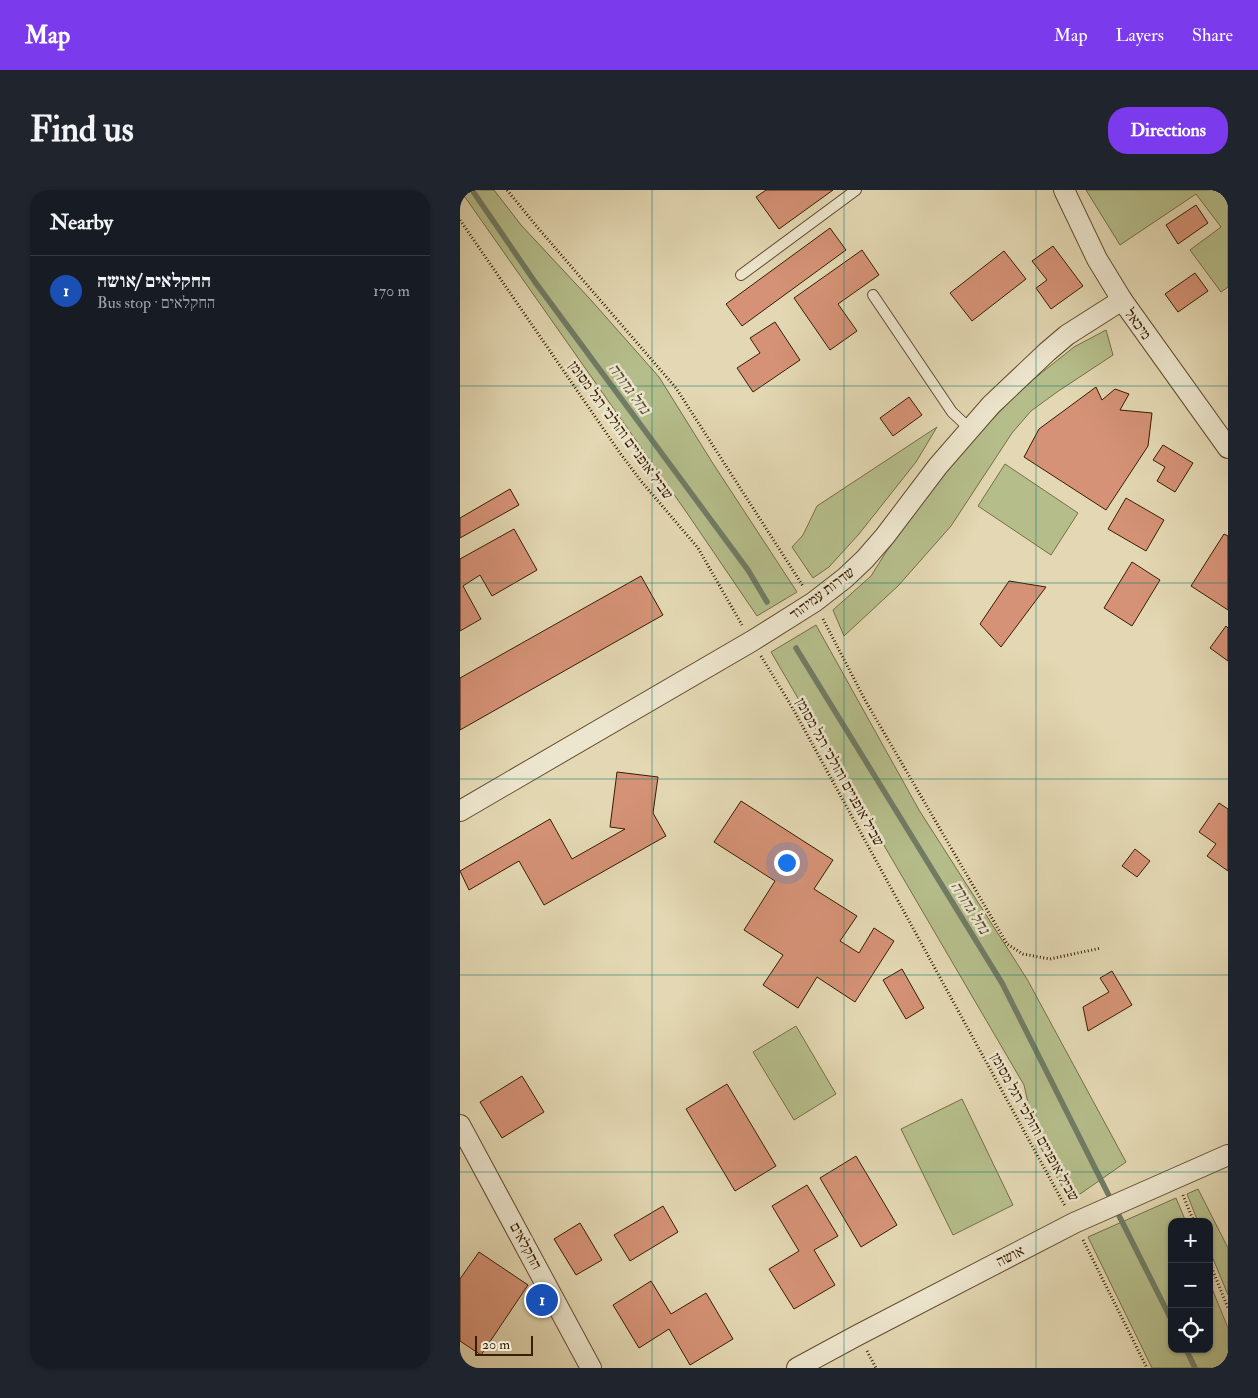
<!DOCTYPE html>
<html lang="en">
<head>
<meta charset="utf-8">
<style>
	body { margin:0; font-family:"IM FELL Double Pica","Frank Ruhl Libre",serif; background:#20242c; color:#f1f3f6 }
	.controls { position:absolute; right:15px; bottom:15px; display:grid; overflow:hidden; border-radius:10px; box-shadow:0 1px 4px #0004 }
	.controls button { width:45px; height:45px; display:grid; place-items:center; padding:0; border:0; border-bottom:1px solid #363941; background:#171b24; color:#f1f3f6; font:25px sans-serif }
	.scale { position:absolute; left:15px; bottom:12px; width:58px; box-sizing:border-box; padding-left:5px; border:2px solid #391d01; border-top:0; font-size:14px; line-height:18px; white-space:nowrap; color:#391d01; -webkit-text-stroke:4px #ede6ce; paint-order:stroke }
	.you { position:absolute; left:326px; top:672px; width:18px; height:18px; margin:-12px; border:4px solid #fff; border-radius:50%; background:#1a73e8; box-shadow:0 0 0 8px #1a73e833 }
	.badge { display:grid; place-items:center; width:32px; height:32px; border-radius:50%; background:#7c3aed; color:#fff; font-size:16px; font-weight:700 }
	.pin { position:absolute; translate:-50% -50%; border:2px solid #fff; box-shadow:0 1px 5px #0006 }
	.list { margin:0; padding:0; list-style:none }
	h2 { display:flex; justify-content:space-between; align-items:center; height:65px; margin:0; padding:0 20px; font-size:21px }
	h2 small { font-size:16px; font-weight:400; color:#9ea1a6 }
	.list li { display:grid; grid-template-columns:32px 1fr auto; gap:15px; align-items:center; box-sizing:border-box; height:70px; padding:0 20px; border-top:1px solid #363941 }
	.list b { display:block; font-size:19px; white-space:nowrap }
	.list p { margin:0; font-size:16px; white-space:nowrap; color:#9ea1a6 }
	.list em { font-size:16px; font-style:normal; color:#9ea1a6 }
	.icon { flex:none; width:28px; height:28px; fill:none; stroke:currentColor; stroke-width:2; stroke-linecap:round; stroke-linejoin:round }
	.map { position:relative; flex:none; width:768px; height:1178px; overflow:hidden; border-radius:20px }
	header { display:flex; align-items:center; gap:30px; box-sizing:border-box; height:70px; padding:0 25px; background:#7c3aed; color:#fff }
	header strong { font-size:24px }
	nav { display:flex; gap:28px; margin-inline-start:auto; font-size:18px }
	.intro { display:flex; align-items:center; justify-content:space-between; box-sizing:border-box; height:120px; padding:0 30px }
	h1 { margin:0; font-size:35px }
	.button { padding:12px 22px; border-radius:20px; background:#7c3aed; color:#fff; font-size:18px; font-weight:700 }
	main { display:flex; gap:30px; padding:0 30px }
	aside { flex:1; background:#171b24; border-radius:20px; box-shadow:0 1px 4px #0004 }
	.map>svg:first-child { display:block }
	.green { fill:#b5be8b; stroke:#776e46 }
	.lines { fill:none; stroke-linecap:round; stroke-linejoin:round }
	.stream { stroke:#717c65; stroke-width:5.5 }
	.building { fill:#d59276; stroke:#391d01 }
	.service-casing { stroke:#644c2e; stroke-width:12 }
	.minor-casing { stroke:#644c2e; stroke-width:22 }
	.path { stroke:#391d01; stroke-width:3; stroke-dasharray:1 2.5; stroke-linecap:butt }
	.service { stroke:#ede6ce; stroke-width:10 }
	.minor { stroke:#ede6ce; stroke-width:20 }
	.grid { fill:none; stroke:#0f766e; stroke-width:1; stroke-opacity:0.55 }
	.labels { text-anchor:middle; stroke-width:5; stroke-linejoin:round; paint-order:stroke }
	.street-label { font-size:15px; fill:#391d01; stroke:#ede6ce }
	.water-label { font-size:16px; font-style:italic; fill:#554c33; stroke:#ede6ce }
</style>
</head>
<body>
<header>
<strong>Map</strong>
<nav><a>Map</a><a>Layers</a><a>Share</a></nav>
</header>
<div class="intro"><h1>Find us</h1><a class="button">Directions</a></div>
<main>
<aside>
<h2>Nearby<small></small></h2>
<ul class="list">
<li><span class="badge" style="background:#1a4fb4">1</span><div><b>החקלאים /אושה</b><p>Bus stop · החקלאים</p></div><em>170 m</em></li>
</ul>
</aside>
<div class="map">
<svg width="768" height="1178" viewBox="0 0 768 1178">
	<rect width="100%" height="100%" fill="#e3d8b3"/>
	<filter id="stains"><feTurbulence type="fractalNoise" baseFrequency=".004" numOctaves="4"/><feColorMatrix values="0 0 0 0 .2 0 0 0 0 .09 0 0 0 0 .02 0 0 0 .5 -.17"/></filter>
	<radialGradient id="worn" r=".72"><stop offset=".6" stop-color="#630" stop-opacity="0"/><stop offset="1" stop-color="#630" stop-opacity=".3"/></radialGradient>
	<g class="green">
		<polygon points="0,0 34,0 61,35 130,109 199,187 252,272 337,402 297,426 227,323"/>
		<polygon points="626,0 768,0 768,97 761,102 730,60 761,37 736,4 660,55"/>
		<polygon points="646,140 653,165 597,202 571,221 552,243 491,336 438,396 384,446 373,420 411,386 426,362 504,258 565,196 614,157"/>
		<polygon points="477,237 456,272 399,344 369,377 353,388 332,357 343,345 357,316"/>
		<polygon points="545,274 618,323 591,365 518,316"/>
		<polygon points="356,435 459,620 567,789 666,972 610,1011 576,949 564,895 311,462"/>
		<polygon points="336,836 376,904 334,930 293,862"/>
		<polygon points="502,909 553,1015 493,1045 441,939"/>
		<polygon points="738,999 768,1058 768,1105 749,1059 749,1032 738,1032 727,1004"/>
		<polygon points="716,1008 726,1032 712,1032 712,1159 749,1159 749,1091 768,1138 768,1178 692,1178 628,1047"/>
	</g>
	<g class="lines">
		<g class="stream">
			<polyline points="12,0 75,92 288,380 307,412"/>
			<polyline points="336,458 542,793 712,1131"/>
			<polyline points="726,1159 735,1178"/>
		</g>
	</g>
	<g class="building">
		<polygon points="306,0 373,0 319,39 296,7"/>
		<polygon points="736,15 748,33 718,54 706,35"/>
		<polygon points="370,38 386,60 282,136 266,114"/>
		<polygon points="593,56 623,96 591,119 576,98 587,90 572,71"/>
		<polygon points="402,60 419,85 378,114 397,141 370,160 334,108"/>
		<polygon points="544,61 566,89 512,131 490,103"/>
		<polygon points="735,83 748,101 718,122 705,104"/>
		<polygon points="315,132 340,170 293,202 277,178 300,163 290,148"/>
		<polygon points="636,197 642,210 655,199 669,204 660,220 692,223 688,256 646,320 564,267 579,239"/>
		<polygon points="449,207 462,225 433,246 420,228"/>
		<polygon points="703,255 733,273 715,302 697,291 705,277 693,270"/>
		<polygon points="50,299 59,315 0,348 0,328"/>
		<polygon points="666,308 704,330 686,361 648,339"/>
		<polygon points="54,339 77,380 32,406 20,385 3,396 21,429 0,441 0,369"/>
		<polygon points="764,344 768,346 768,420 731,396"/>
		<polygon points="672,372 700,390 672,436 644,418"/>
		<polygon points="181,386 203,425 0,540 0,488"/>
		<polygon points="549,391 586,397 541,457 520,434"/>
		<polygon points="766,436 768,438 768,471 750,458"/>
		<polygon points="157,582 198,587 193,623 206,646 84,715 59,671 9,700 0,681 90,629 112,669 165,639 150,637"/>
		<polygon points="281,611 373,670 354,699 397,726 380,751 399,763 414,738 434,751 395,812 357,787 338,818 303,795 323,765 284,740 315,691 254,652"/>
		<polygon points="759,613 768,619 768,681 747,666 756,654 739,642"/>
		<polygon points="675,659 690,671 677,687 662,676"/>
		<polygon points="442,779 464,818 446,829 423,790"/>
		<polygon points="652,781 672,815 628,841 623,817 649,802 640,788"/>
		<polygon points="62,886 84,922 42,948 20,912"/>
		<polygon points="267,894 316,976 275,1001 226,919"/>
		<polygon points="396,966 437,1035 401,1057 360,988"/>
		<polygon points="347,995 378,1046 354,1060 375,1095 334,1119 309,1079 339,1061 312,1016"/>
		<polygon points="203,1016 218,1042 170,1071 154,1045"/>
		<polygon points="120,1033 142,1070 116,1085 94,1049"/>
		<polygon points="19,1062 68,1095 21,1165 0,1151 0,1089"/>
		<polygon points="191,1091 211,1124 246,1103 273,1149 230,1175 209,1139 179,1158 153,1115"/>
	</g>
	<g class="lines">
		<g class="service-casing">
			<g id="service">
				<polyline points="281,85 396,0"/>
				<polyline points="413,105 492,222 510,239"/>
			</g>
		</g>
		<g class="minor-casing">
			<g id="minor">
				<polyline points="604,0 637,69 662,110 768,258"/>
				<polyline points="0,621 292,451 354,412 385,388 405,369 425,346 478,276 531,215 587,162 607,145 662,110"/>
				<polyline points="0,935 131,1178"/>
				<polyline points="337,1178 398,1145 614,1033 768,965"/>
			</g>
		</g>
		<g class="path">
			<polyline points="47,0 78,38 216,198 343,396"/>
			<polyline points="0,30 160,263 181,291 238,358 282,435"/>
			<polyline points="363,429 405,510 547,754 563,764 590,769 641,758"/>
			<polyline points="301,466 332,517 605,1016"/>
			<polyline points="723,1005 734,1032"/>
			<polyline points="623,1050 687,1178"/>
			<polyline points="749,1071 768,1118"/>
			<polyline points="407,1161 416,1178"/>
		</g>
		<use href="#service" class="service"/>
		<use href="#minor" class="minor"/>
	</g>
	<path class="grid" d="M 192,0 L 192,1178M 384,0 L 384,1178M 576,0 L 576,1178M 0,196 L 768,196M 0,393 L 768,393M 0,589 L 768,589M 0,785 L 768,785M 0,982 L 768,982"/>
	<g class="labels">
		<g class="street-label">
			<text transform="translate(678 134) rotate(54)" y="5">מיכאל</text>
			<text transform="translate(161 240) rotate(54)" y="5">שביל אופניים והולכי רגל מסומן</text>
			<text transform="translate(362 403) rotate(-37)" y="5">שדרות עמיהוד</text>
			<text transform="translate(380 582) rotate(61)" y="5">שביל אופניים והולכי רגל מסומן</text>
			<text transform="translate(575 937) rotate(61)" y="5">שביל אופניים והולכי רגל מסומן</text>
			<text transform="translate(66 1056) rotate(62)" y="5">החקלאים</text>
			<text transform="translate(550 1066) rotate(-27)" y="5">אושה</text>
		</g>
		<g class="water-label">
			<text transform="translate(170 198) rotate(54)" y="6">נחל גדורה</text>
			<text transform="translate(511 717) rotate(58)" y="6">נחל גדורה</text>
		</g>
	</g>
	<rect width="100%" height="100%" filter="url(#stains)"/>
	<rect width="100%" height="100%" fill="url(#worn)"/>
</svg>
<div class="controls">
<button>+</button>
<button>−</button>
<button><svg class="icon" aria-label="locate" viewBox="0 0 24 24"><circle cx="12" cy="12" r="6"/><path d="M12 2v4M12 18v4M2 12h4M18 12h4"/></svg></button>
</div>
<div class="scale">20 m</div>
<div class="you"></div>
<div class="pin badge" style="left:82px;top:1110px;background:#1a4fb4">1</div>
</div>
</main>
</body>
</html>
